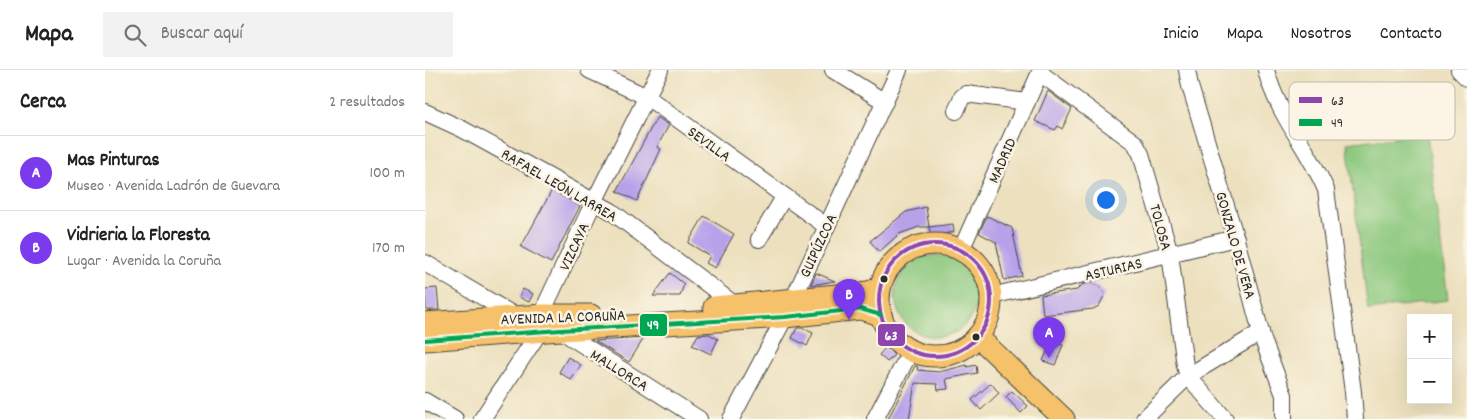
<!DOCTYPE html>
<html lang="es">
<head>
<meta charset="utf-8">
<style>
	body { margin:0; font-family:Dekko,sans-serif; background:#f2f2f2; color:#222 }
	.controls { position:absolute; right:15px; bottom:15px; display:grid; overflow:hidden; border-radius:0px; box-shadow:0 5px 20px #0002 }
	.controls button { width:45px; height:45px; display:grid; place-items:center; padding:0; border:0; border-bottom:1px solid #e0e0e0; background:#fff; color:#222; font:25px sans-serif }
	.you { position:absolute; left:680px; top:129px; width:18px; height:18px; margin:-12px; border:4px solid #fff; border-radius:50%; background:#1a73e8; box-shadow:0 0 0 8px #1a73e833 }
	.badge { display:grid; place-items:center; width:32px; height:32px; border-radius:50%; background:#7c3aed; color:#fff; font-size:16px; font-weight:700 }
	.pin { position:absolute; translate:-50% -41px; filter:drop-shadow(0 1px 2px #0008) }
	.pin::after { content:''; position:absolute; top:26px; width:18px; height:15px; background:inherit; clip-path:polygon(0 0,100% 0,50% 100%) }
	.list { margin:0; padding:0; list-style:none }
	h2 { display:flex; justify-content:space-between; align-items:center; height:65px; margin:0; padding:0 20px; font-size:21px }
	h2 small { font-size:16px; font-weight:400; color:#767676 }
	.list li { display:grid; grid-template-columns:32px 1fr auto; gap:15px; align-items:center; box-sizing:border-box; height:75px; padding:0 20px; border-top:1px solid #e0e0e0 }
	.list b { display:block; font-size:19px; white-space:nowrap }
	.list p { margin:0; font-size:16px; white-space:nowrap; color:#767676 }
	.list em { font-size:16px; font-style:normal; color:#767676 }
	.icon { flex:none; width:28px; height:28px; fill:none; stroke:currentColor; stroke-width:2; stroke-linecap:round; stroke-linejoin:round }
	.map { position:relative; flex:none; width:1042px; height:349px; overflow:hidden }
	header { display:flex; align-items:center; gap:30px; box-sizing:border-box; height:70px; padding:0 25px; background:#fff; border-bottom:1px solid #e0e0e0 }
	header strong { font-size:24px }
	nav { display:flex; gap:28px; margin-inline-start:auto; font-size:18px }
	.search { width:350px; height:45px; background:#f2f2f2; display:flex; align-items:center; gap:12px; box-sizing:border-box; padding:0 18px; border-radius:0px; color:#767676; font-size:19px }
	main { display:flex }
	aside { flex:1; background:#fff }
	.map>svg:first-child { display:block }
	.green { fill:#8bc87e; stroke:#5b7a54 }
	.building { fill:#b7a2ea }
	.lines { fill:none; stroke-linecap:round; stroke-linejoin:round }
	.minor-casing { stroke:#484641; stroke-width:18 }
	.major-casing { stroke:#484641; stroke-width:23 }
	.minor { stroke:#fff; stroke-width:16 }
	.major { stroke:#f5c16b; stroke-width:21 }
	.bus-1-casing { stroke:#fcf5e5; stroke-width:8 }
	.bus-2-casing { stroke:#fcf5e5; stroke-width:8 }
	.bus-1 { stroke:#8e44ad; stroke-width:4 }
	.bus-2 { stroke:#00a651; stroke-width:4 }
	.bus-dot { fill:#2b2b2b; stroke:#fcf5e5; stroke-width:2 }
	.labels { text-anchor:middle; stroke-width:5; stroke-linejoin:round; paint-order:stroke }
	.street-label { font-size:16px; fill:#2b2b2b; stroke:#fcf5e5 }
	.key { fill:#fcf5e5; stroke:#bdb8ad; stroke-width:1 }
	.key-label { font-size:14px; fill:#2b2b2b }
	.line-badge { stroke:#fcf5e5; stroke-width:2 }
	.badge-label { font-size:14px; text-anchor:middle; font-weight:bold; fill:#fff }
</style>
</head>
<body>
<header>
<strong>Mapa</strong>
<div class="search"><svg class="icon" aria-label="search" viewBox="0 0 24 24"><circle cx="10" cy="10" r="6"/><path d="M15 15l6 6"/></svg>Buscar aquí</div>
<nav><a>Inicio</a><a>Mapa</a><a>Nosotros</a><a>Contacto</a></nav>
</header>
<main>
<aside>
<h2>Cerca<small>2 resultados</small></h2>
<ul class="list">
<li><span class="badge">A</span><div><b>Mas Pinturas</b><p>Museo · Avenida Ladrón de Guevara</p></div><em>100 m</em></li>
<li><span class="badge">B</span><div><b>Vidrieria la Floresta</b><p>Lugar · Avenida la Coruña</p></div><em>170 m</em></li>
</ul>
</aside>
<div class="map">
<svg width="1042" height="349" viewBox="0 0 1042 349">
	<rect width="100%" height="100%" fill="#fcf5e5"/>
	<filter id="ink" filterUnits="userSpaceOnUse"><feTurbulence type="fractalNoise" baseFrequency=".02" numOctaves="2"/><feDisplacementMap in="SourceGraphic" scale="10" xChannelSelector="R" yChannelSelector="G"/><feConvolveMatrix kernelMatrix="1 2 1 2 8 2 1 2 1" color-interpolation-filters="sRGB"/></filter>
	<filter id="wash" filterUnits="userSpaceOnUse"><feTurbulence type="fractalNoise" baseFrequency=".0096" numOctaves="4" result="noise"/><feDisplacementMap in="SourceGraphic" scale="20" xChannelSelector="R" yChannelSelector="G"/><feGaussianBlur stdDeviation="1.12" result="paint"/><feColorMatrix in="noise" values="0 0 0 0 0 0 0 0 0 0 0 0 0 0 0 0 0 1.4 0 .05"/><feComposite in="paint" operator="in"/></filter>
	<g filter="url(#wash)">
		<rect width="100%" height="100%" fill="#ece0be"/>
		<g class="green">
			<polygon points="1002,63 1023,230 943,240 922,73"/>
			<circle cx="511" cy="226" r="41"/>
		</g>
		<g id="blocks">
			<g class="building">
				<polygon points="623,21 647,39 637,59 633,56 630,60 610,51"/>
				<polygon points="232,47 244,55 232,77 236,79 212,131 192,121"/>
				<polygon points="127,120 155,136 126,193 96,177"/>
				<polygon points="501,137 504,157 494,157 474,164 454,182 445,171 481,142"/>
				<polygon points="279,146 309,164 290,198 281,193 285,186 263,173"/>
				<polygon points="562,146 587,158 597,206 579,210 571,172 554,163"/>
				<polygon points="528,154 529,162 506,166 504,157"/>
				<polygon points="245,203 259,214 255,226 228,226"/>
				<polygon points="391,203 410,211 386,215"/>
				<polygon points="664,213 674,216 680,224 674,236 668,239 618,245 616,225 652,220 657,215"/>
				<polygon points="12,218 14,240 1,240 0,219"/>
				<polygon points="98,219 108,224 104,232 94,227"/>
				<polygon points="372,258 378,258 388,263 382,276 367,268"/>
				<polygon points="284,264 293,269 286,284 267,275 273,265"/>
				<polygon points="219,268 204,292 170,271"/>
				<polygon points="627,270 638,275 630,295 618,291"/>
				<polygon points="461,277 469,285 462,292 454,285"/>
				<polygon points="143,287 156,295 146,310 134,302"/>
				<polygon points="542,295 542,297 551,295 552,303 521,309 523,319 513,320 512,314 490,313 484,349 463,349 490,296 493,297 492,300 514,302"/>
				<polygon points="566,313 574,323 556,340 547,330"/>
				<polygon points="587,321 603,336 596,343 581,327"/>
			</g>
		</g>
	</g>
	<g filter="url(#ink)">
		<use href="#blocks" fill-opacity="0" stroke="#484641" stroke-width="1"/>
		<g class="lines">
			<g class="minor-casing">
				<g id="minor">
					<polyline points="164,0 222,27 401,156"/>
					<polyline points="408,0 460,32"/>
					<polyline points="762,0 765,16 809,162 838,270 859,325 859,349"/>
					<path d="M 841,0 C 852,44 884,79 901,120 L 928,322 L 930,349"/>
					<polyline points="1034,0 1042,8"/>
					<polyline points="615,3 710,73 716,84 745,184 760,296 763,306 800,349"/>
					<polyline points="531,41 537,27 541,24 602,32"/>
					<polyline points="0,42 37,59 186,141 310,235"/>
					<polyline points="334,169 359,127"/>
					<polyline points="536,180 616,0"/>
					<polyline points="0,193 92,247"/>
					<polyline points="566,229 575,224 811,168"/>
					<polyline points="130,257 274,349"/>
					<polyline points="0,331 30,349"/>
					<polyline points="57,349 115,261 122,232 164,142 235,0"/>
					<polyline points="306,349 360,247 474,0"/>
					<polyline points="450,349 486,280"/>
					<polyline points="719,349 763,306 836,262"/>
				</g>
			</g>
			<g class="major-casing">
				<g id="major">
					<circle cx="510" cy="230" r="56"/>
					<polyline points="289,237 443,222 455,218"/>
					<polyline points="0,253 118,245 166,245"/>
					<polyline points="553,267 639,349"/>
					<polyline points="0,270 136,260 360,247 435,239 456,245"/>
				</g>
			</g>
			<use href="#minor" class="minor"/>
			<use href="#major" class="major"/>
			<g class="bus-1-casing">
				<circle id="bus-1" cx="510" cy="230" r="56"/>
			</g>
			<g class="bus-2-casing">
				<polyline id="bus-2" points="0,270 136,260 360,247 435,239 456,245"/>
			</g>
			<use href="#bus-1" class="bus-1"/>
			<use href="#bus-2" class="bus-2"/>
		</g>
	</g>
	<g class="bus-dot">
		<circle cx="459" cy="209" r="4.5"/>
		<circle cx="551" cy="267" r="4.5"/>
	</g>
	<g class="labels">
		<g class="street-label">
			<text transform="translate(285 73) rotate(36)" y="6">SEVILLA</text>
			<text transform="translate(576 90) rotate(-66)" y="6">MADRID</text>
			<text transform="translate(135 114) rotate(30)" y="6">RAFAEL LEÓN LARREA</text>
			<text transform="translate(737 157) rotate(75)" y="6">TOLOSA</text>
			<text transform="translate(392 175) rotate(-65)" y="6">GUIPÚZCOA</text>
			<text transform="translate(812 175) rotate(74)" y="6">GONZALO DE VERA</text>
			<text transform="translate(148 176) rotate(-65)" y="6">VIZCAYA</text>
			<text transform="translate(688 198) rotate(-13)" y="6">ASTURIAS</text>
			<text transform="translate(138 246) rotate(-2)" y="6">AVENIDA LA CORUÑA</text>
			<text transform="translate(195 299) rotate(32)" y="6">MALLORCA</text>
		</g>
	</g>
	<rect x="864" y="12" width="166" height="58" rx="8" class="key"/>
	<rect x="874" y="27" width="23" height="6" fill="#8e44ad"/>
	<rect x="874" y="49" width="23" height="7" fill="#00a651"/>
	<g class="key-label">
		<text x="906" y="35">63</text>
		<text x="906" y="57">49</text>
	</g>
	<g class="line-badge">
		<rect x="214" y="243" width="29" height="24" rx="5" fill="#00a651"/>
		<rect x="452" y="253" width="29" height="24" rx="5" fill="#8e44ad"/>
	</g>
	<g class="badge-label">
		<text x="228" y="259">49</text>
		<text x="466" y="270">63</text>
	</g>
</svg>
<div class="controls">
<button>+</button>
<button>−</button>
</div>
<div class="you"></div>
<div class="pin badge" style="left:624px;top:288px">A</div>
<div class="pin badge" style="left:424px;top:250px">B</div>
</div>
</main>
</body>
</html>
